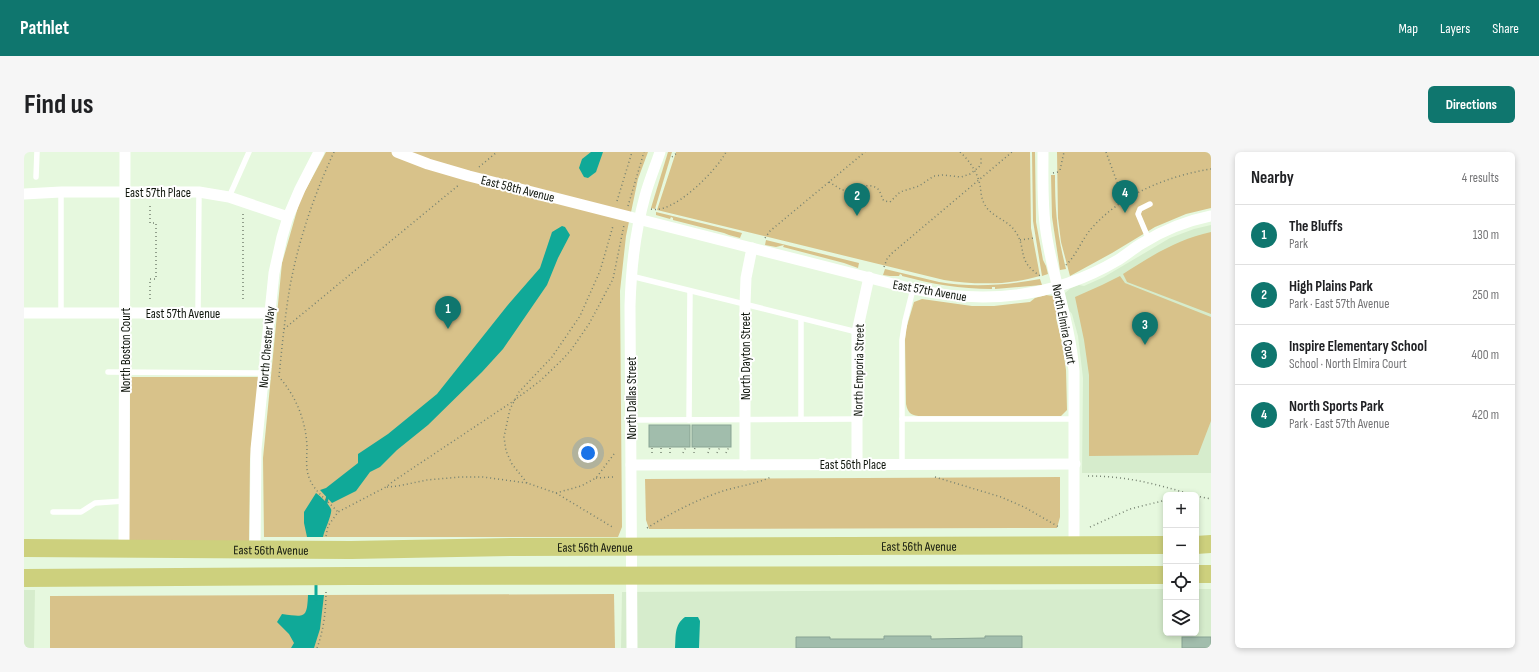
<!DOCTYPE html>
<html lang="en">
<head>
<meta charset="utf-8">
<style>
	body { margin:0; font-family:"Sofia Sans Condensed",sans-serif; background:#f6f6f6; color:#202124 }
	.controls { position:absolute; right:12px; bottom:12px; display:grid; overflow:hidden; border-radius:6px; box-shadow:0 2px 6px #0003 }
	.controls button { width:36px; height:36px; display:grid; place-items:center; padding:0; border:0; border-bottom:1px solid #e0e0e0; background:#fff; color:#202124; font:20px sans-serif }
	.you { position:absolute; left:564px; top:301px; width:14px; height:14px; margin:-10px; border:3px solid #fff; border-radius:50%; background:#1a73e8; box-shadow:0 0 0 6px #1a73e833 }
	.badge { display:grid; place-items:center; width:26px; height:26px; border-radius:50%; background:#0f766e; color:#fff; font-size:13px; font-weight:700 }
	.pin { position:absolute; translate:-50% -33px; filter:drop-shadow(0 1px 2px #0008) }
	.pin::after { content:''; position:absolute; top:21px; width:14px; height:12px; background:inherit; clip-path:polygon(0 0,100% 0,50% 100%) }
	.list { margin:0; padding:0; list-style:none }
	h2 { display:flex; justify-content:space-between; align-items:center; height:52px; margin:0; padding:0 16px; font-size:17px }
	h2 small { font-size:13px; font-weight:400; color:#757577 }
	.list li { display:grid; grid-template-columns:26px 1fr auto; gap:12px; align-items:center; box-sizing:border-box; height:60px; padding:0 16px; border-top:1px solid #e0e0e0 }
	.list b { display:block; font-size:15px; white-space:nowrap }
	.list p { margin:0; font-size:13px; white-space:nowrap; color:#757577 }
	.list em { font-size:13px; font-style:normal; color:#757577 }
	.icon { flex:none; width:22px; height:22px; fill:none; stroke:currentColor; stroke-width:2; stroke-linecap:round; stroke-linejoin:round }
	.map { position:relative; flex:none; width:1187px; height:496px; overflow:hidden; border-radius:6px }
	header { display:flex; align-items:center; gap:24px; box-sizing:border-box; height:56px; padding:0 20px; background:#0f766e; color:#fff }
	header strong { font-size:19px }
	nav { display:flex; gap:22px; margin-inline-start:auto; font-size:14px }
	.intro { display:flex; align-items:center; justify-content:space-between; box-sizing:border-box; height:96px; padding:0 24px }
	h1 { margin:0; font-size:28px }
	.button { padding:10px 18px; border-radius:6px; background:#0f766e; color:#fff; font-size:14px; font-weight:700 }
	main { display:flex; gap:24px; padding:0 24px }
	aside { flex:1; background:#fff; border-radius:6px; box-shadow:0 2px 6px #0003 }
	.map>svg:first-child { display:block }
	.built { fill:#d6eccc }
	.green { fill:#d8c28a }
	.water { fill:#10a998 }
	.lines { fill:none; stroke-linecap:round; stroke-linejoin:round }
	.stream { stroke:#10a998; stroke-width:3 }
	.building { fill:#a1bdac; stroke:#88a393 }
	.path { stroke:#768271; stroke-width:1.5; stroke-dasharray:1 3; stroke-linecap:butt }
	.service { stroke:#fff; stroke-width:5.5 }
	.minor { stroke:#fff; stroke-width:11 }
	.primary { stroke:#cdd07d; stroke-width:18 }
	.labels { text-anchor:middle; stroke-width:4; stroke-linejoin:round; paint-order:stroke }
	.street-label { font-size:13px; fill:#10160d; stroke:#fefefe }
</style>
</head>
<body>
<header>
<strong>Pathlet</strong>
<nav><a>Map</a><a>Layers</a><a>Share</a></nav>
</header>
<div class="intro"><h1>Find us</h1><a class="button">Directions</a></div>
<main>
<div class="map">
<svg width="1187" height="496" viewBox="0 0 1187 496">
	<rect width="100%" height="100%" fill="#e6f8de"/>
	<g class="built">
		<polygon points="1187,73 1187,321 1058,321 1059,226 1054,184 1048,162 1044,157 1041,141 1047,136 1055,133 1060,134 1080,125 1146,86 1170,77"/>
		<polygon points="1142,437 1142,481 1172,481 1172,437 1187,437 1187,496 597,496 598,440"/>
		<polygon points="0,438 11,438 10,496 0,496"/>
	</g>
	<g class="green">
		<polygon points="302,0 624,0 614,27 602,84 596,139 598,375 594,385 240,385 239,306 258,111 276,48"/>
		<polygon points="644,0 648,0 631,57 627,56"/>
		<path d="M 652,0 L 1006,0 L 1007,76 L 1016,124 C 985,133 952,133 920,128 L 633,58 Z"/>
		<polygon points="1008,0 1011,0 1012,70 1019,108 1022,114 1024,122 1018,124 1009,69"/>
		<polygon points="1033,0 1187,0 1187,56 1162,62 1131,75 1088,101 1046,124 1037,90 1034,66"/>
		<path d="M 1027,23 L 1031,23 C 1031,58 1033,82 1042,117 L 1036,118 L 1028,65 Z"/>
		<polygon points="632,60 718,81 716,86 705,83 700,81 649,68 649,66 647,65 646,67 632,63"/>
		<path d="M 1187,80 L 1187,162 L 1103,130 L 1099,122 C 1127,104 1154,87 1187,80 Z"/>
		<polygon points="742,88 835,111 834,116 820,111 759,95 760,93 752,95 741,93"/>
		<path d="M 861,117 C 879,121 897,126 915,130 C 949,136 983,133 1016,127 L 1018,133 L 971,137 L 971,135 L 968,135 L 968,137 C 936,137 908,132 878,124 L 878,123 L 876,122 L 875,124 L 866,124 L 859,123 Z"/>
		<polygon points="1096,124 1101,131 1187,165 1187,269 1174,303 1065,304 1065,223 1060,188 1051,145 1078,133"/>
		<path d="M 1022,143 L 1029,144 L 1031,147 L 1034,159 L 1032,166 L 1038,191 L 1042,218 L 1043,258 L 1037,264 L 898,264 C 888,264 884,262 882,252 L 881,188 L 882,177 L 890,150 L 898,147 L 948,154 L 970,154 L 1006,150 L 1011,146 Z"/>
		<polygon points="106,225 235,225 226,307 225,391 105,389"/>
		<polygon points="1036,325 1036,365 1033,376 625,377 622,368 621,327"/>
		<polygon points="590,442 591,496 26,496 26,444"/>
	</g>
	<g class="water">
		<polygon points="567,0 579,0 572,20 564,26 560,25 555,16 558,7"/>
		<polygon points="538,74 541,75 546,83 534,106 523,133 479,197 458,220 404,273 373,298 356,315 346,320 332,339 308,351 296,338 302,336 334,311 334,302 364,282 413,242 483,154 516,116 528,80"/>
		<path d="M 292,341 C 297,345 304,351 307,357 C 309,361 300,379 299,385 L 283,385 L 280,371 L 280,360 Z"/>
		<path d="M 284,443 L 300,443 L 296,477 L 290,496 L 267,496 L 270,491 L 265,482 L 253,470 L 258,462 C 281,465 283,467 284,443 Z"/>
		<path d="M 661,465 L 674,465 L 676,469 L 675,496 L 651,496 C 652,484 650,473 661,465 Z"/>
	</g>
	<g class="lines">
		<g class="stream">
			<polyline points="301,355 304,343"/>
			<polyline points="292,431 292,447"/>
		</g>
	</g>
	<g class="building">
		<rect x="625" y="273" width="41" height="22"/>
		<rect x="668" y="273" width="39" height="22"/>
		<polygon points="860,484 907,484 907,487 961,486 961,484 998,484 998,496 772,496 772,485 806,485 806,487 860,487"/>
		<rect x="1158" y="485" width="29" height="11"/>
	</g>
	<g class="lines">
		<g class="path">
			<path d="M 310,0 C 290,43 275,87 266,134 C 261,164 258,194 255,225 C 272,244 282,269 283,295 C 283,306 281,317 286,328 C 292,341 305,350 314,360"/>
			<path d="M 936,0 C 946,9 953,20 956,33 C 957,39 957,46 960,51 C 966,65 983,67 991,79 C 1004,97 991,109 1018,125"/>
			<polyline points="1082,0 1100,49"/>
			<polyline points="648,5 654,0"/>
			<polyline points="455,15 473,0"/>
			<polyline points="1029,21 1034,20 1036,18 1040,0"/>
			<path d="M 805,30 L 818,38 C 828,38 845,29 854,37 C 857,40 857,45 860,49 L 866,50 L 876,40 L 895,34 L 910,24 L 919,23 L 937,25 L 946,22 L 955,15 L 957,11 L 957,6"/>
			<polyline points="593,49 608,0"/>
			<polyline points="604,54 620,0"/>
			<path d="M 627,57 C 649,63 693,18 702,0"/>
			<polyline points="741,86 746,79 841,0"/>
			<polyline points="996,88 1010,86"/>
			<path d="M 1042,113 C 1051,105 1058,88 1066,78 C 1096,43 1143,24 1187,17"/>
			<polyline points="860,115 863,107 867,102 988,0"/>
			<polyline points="126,147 126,127 132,127 132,71 126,71 126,52"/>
			<polyline points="219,147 219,61"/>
			<polyline points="260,177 436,32"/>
			<polyline points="628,301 628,295"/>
			<polyline points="637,301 637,295"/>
			<polyline points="646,301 646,295"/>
			<polyline points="659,301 662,295"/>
			<polyline points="670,301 671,295"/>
			<polyline points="684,301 686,295"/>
			<polyline points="693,301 696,295"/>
			<polyline points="702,301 705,295"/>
			<path d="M 1064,324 C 1103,324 1132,332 1169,343"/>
			<polyline points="911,325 977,345 1000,355 1035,375"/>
			<polyline points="572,326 590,325"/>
			<polyline points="503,331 488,312 482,299 480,285 486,257 495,240 528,205 556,164 576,119 589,74"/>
			<polyline points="363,335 374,334 403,328 436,325 459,325 503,331 532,341 590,376"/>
			<polyline points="532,341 557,334 572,326 590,302"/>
			<polyline points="1172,344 1187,347"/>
			<polyline points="1066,375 1106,357 1142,348"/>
			<path d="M 623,376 C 647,361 672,348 699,339 C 715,334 732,332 747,325"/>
			<polyline points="302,384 304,374 314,360 362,335 371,328 488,250 516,229 537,209 547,198 565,172 589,127 600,73"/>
			<path d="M 293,496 C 300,477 302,458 302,438"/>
		</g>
		<g class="service">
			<polyline points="12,25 13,0"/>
			<polyline points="205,45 225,0"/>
			<polyline points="1125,88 1114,62 1116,57 1126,52"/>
			<polyline points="607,124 833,180"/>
			<polyline points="37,161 37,40"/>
			<polyline points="174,161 175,40"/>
			<polyline points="777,167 777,267"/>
			<polyline points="84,220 240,221"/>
			<polyline points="878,267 1051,267"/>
			<polyline points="607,268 833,267"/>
			<polyline points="665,268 666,139"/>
			<polyline points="878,312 878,188 881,169 889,137"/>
			<polyline points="29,360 57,360 71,351 100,349"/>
		</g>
		<g class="minor">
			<path d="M 373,0 L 404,12 L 445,24 L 889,137 C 962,153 1030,146 1094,108 C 1102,103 1109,97 1117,92 C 1138,79 1162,69 1187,64"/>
			<path d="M 1019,0 C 1019,27 1018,54 1022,80 C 1029,127 1046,171 1050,219 L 1050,394"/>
			<polyline points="0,42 37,40 175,40 205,45 264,65"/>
			<polyline points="0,161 246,161"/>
			<polyline points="833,312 833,180 845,125"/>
			<polyline points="607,313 1051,312"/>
			<polyline points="721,313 721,152 722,126 728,96"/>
			<polyline points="100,396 101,0"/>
			<polyline points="231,398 232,297 250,121 258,85 264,65 276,37 295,0"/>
			<path d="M 608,496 L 606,154 C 607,117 611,80 621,44 C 625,29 631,15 636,0"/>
		</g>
		<g class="primary">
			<polyline points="1172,393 1187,392"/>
			<path id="s1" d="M 0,396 L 327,398 L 490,395 L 1142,393"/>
			<polyline points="1172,422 1187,422"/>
			<polyline points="0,426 328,424 1142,423"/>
		</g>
	</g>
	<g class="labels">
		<g class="street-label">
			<text transform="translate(494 36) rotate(14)" y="5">East 58th Avenue</text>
			<text x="134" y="45">East 57th Place</text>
			<text transform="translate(906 138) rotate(10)" y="5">East 57th Avenue</text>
			<text x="159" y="166">East 57th Avenue</text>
			<text transform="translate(1041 172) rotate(79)" y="5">North Elmira Court</text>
			<text transform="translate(242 195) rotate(-85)" y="5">North Chester Way</text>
			<text transform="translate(101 198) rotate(-90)" y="5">North Boston Court</text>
			<text transform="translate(721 204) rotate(-90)" y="5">North Dayton Street</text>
			<text transform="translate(834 218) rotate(-89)" y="5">North Emporia Street</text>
			<text transform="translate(607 246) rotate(-90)" y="5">North Dallas Street</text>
			<text x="829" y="317">East 56th Place</text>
			<text dy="5" stroke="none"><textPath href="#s1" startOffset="895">East 56th Avenue</textPath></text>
			<text dy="5" stroke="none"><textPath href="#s1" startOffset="571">East 56th Avenue</textPath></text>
			<text dy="5" stroke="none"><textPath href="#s1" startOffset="247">East 56th Avenue</textPath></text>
		</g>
	</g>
</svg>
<div class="controls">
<button>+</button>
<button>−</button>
<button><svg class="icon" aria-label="locate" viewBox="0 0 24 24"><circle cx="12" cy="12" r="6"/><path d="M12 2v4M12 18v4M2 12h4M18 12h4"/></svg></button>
<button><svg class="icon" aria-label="layers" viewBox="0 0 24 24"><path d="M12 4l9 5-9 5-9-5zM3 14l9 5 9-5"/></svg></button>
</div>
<div class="you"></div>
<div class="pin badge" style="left:424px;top:177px">1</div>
<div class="pin badge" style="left:833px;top:64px">2</div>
<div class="pin badge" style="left:1121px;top:193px">3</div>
<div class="pin badge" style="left:1101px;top:61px">4</div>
</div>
<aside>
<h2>Nearby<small>4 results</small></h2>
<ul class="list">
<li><span class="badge">1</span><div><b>The Bluffs</b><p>Park</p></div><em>130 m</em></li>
<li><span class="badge">2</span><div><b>High Plains Park</b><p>Park · East 57th Avenue</p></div><em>250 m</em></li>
<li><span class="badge">3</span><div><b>Inspire Elementary School</b><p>School · North Elmira Court</p></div><em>400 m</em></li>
<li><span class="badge">4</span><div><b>North Sports Park</b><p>Park · East 57th Avenue</p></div><em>420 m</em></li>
</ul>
</aside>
</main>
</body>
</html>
